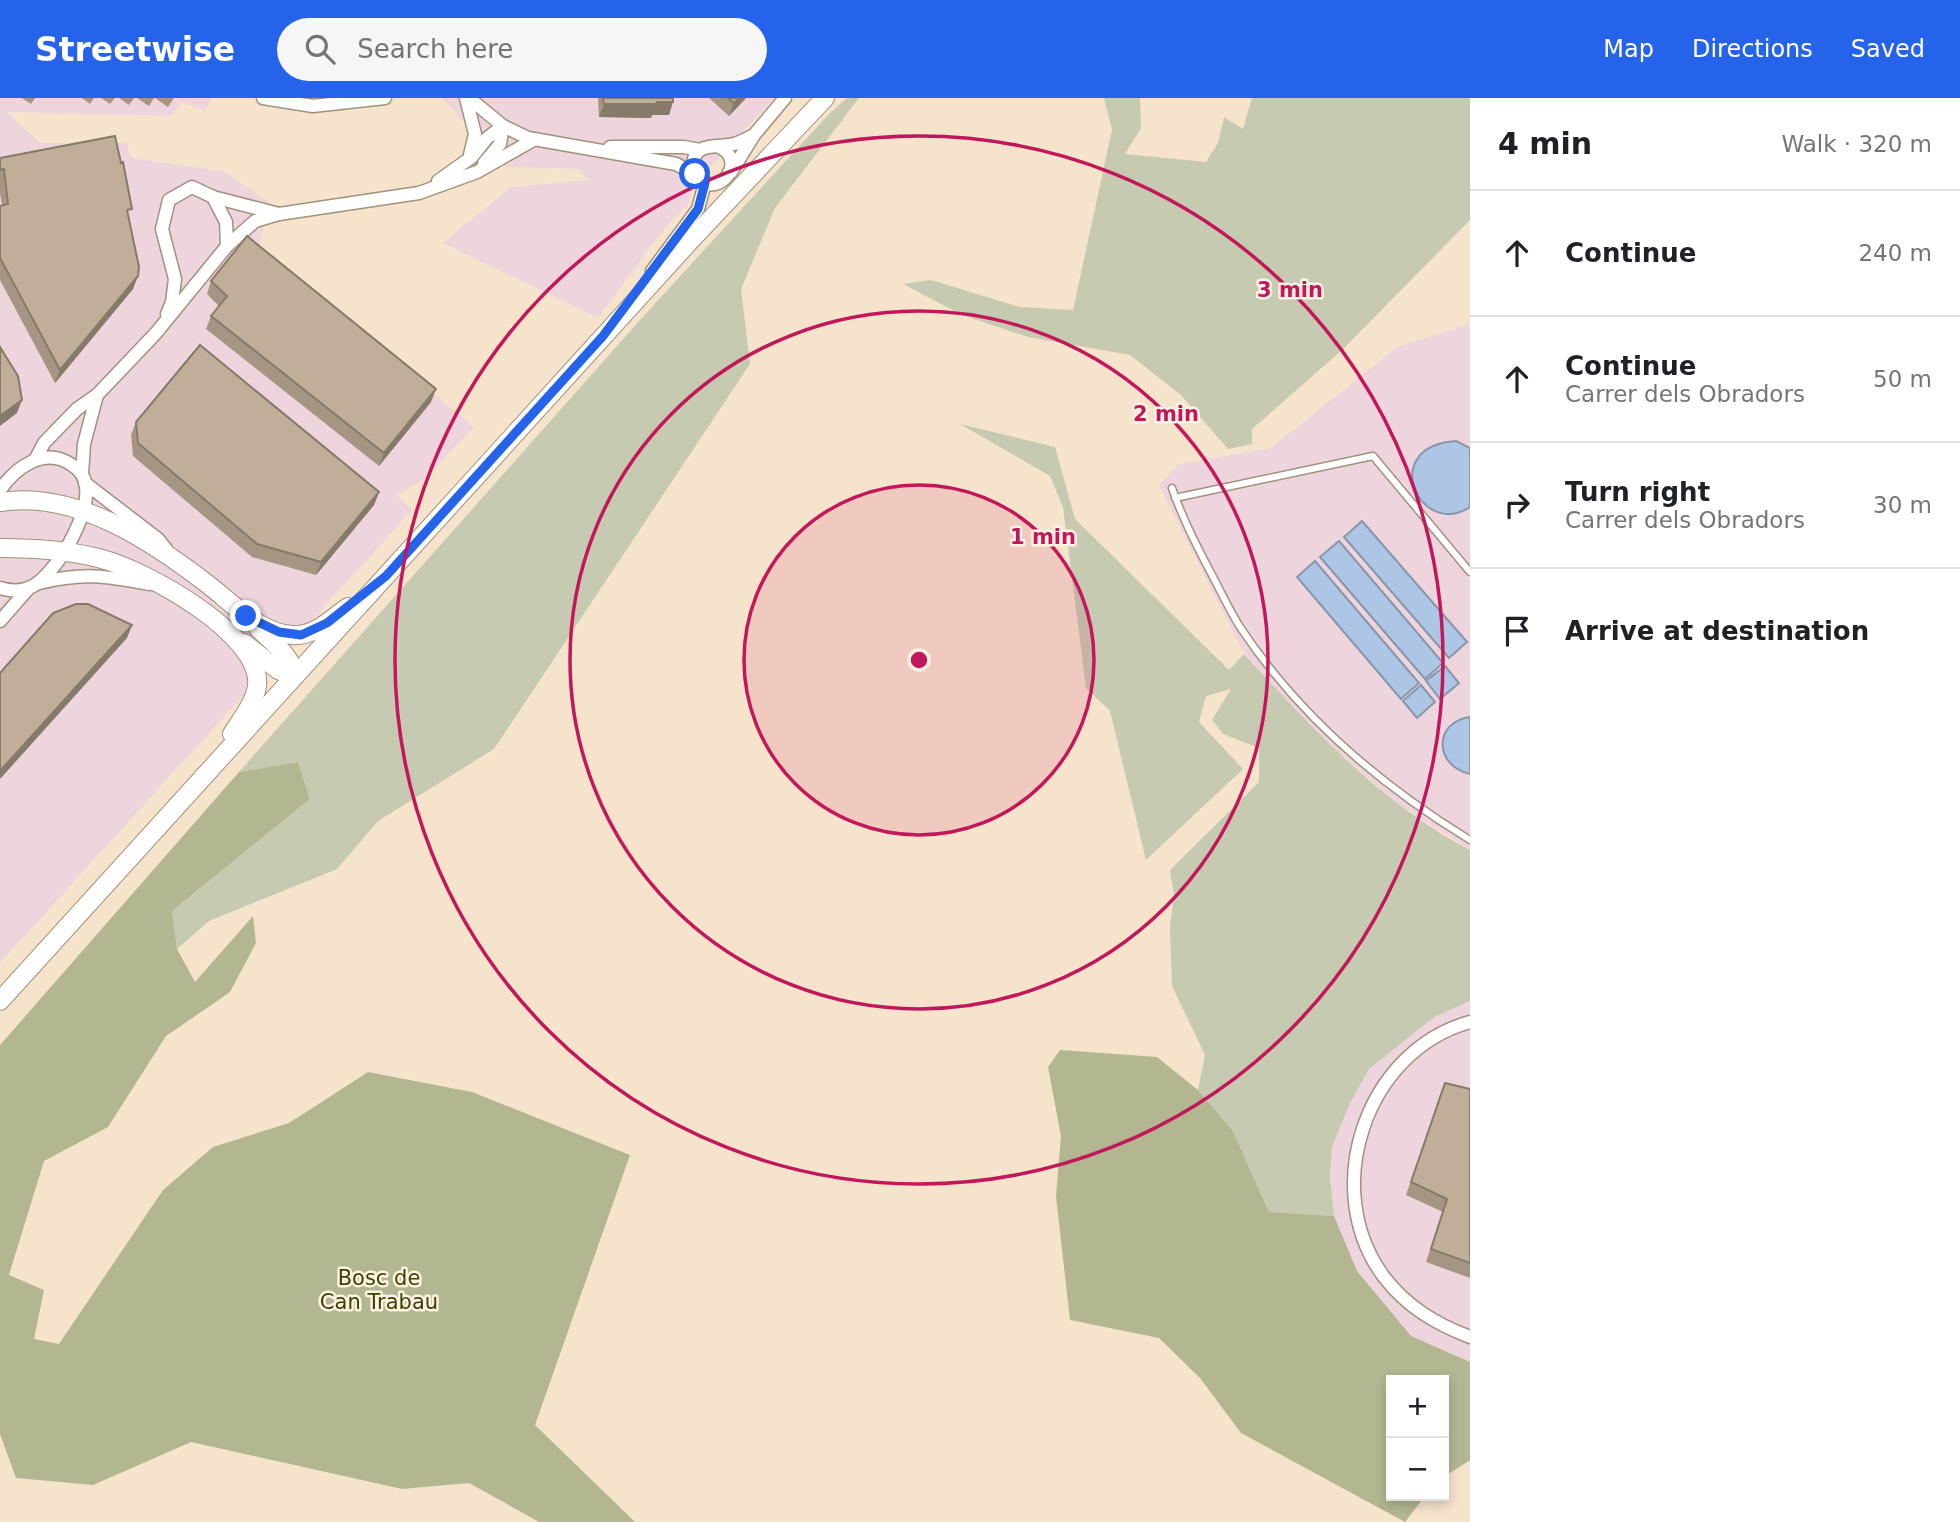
<!DOCTYPE html>
<html lang="en">
<head>
<meta charset="utf-8">
<style>
	body { margin:0; font-family:"DejaVu Sans",sans-serif; background:#f6f6f6; color:#202124 }
	.controls { position:absolute; right:21px; bottom:21px; display:grid; overflow:hidden; border-radius:0px; box-shadow:0 4px 10px #0003 }
	.controls button { width:63px; height:63px; display:grid; place-items:center; padding:0; border:0; border-bottom:2px solid #e0e0e0; background:#fff; color:#202124; font:35px sans-serif }
	.stop { position:absolute; width:21px; height:21px; margin:-16px; border:5px solid #2563eb; border-radius:50%; background:#fff }
	.stop.end { background:#2563eb; border-color:#fff; box-shadow:0 2px 7px #0008 }
	.list { margin:0; padding:0; list-style:none }
	h2 { display:flex; justify-content:space-between; align-items:center; height:91px; margin:0; padding:0 28px; font-size:30px }
	h2 small { font-size:23px; font-weight:400; color:#757577 }
	.list li { display:grid; grid-template-columns:46px 1fr auto; gap:21px; align-items:center; box-sizing:border-box; height:126px; padding:0 28px; border-top:2px solid #e0e0e0 }
	.list b { display:block; font-size:26px; white-space:nowrap }
	.list p { margin:0; font-size:23px; white-space:nowrap; color:#757577 }
	.list em { font-size:23px; font-style:normal; color:#757577 }
	.icon { flex:none; width:38px; height:38px; fill:none; stroke:currentColor; stroke-width:2; stroke-linecap:round; stroke-linejoin:round }
	.map { position:relative; flex:none; width:1470px; height:1424px; overflow:hidden }
	header { display:flex; align-items:center; gap:42px; box-sizing:border-box; height:98px; padding:0 35px; background:#2563eb; color:#fff }
	header strong { font-size:33px }
	nav { display:flex; gap:38px; margin-inline-start:auto; font-size:24px }
	.search { width:490px; height:63px; background:#f6f6f6; display:flex; align-items:center; gap:18px; box-sizing:border-box; padding:0 24px; border-radius:38px; color:#757577; font-size:26px }
	main { display:flex }
	aside { flex:1; background:#fff }
	.map>svg:first-child { display:block }
	.industrial { fill:#eed5dd }
	.green { fill:#c6cab1 }
	.forest { fill:#b2b792 }
	.water { fill:#adc6e5; stroke:#8897aa; stroke-width:2 }
	.lines { fill:none; stroke-linecap:round; stroke-linejoin:round }
	.lane-casing { stroke:#a2917b; stroke-width:9 }
	.street-casing { stroke:#a2917b; stroke-width:15 }
	.secondary-casing { stroke:#a2917b; stroke-width:20 }
	.lane { stroke:#fff; stroke-width:6 }
	.street { stroke:#fff; stroke-width:12 }
	.secondary { stroke:#fff; stroke-width:18 }
	.wall { fill:#a59683 }
	.shaded-wall { fill:#867a6a }
	.building { fill:#c0ae98; stroke:#867a6a; stroke-width:2 }
	.route { stroke:#2563eb; stroke-width:9 }
	.ring { fill:none; stroke:#c2185b; stroke-width:3.5 }
	.labels { text-anchor:middle; stroke-width:5; stroke-linejoin:round; paint-order:stroke }
	.park-label { font-size:21px; fill:#3d4200; stroke:#fdf2e4 }
	.centre { fill:#c2185b; stroke:#fdf2e4; stroke-width:3.5 }
	.ring-label { font-size:21px; text-anchor:middle; font-weight:bold; fill:#c2185b; stroke:#fdf2e4; stroke-width:5; stroke-linejoin:round; paint-order:stroke }
</style>
</head>
<body>
<header>
<strong>Streetwise</strong>
<div class="search"><svg class="icon" aria-label="search" viewBox="0 0 24 24"><circle cx="10" cy="10" r="6"/><path d="M15 15l6 6"/></svg>Search here</div>
<nav><a>Map</a><a>Directions</a><a>Saved</a></nav>
</header>
<main>
<div class="map">
<svg width="1470" height="1424" viewBox="0 0 1470 1424">
	<rect width="100%" height="100%" fill="#f6e3cc"/>
	<g class="industrial">
		<polygon points="0,0 212,0 205,13 182,4 171,18 6,14 41,45 126,45 132,60 223,73 269,104 259,150 474,329 424,381 396,397 412,412 0,865"/>
		<polygon points="442,0 774,0 692,89 688,107 672,122 651,148 598,220 443,145 511,89 588,82 579,71 505,69"/>
		<polygon points="1470,226 1470,752 1398,706 1314,633 1256,569 1241,550 1159,387 1179,366 1271,350 1397,249"/>
		<polygon points="1470,903 1470,1264 1411,1238 1357,1173 1334,1118 1330,1079 1332,1049 1349,1007 1369,971 1434,918"/>
	</g>
	<g class="green">
		<polygon points="847,0 859,0 775,110 741,191 750,266 494,651 378,723 337,771 209,823 177,851 172,813 310,701 298,664 239,674 640,222 828,17"/>
		<polygon points="1104,0 1140,0 1141,30 1125,56 1206,64 1218,45 1224,19 1243,31 1252,0 1470,0 1470,122 1342,252 1252,331 1252,346 1228,351 1181,297 1130,257 1028,239 962,217 903,186 931,182 1020,209 1073,212 1112,32"/>
		<path d="M 960,326 L 1055,349 L 1075,421 L 1229,572 L 1244,556 C 1311,629 1380,705 1470,752 L 1470,903 L 1434,919 L 1369,971 L 1349,1007 L 1332,1049 L 1330,1079 L 1334,1118 L 1269,1114 L 1233,1033 L 1198,992 L 1205,957 L 1172,888 L 1170,829 L 1174,797 L 1170,772 L 1259,684 L 1259,650 L 1223,636 L 1212,622 L 1231,591 L 1206,598 L 1199,624 L 1243,671 L 1146,762 L 1110,613 L 1086,590 L 1063,409 L 1050,378 Z"/>
	</g>
	<g class="forest">
		<polygon points="298,664 310,701 172,813 177,851 195,884 253,818 256,845 230,894 166,938 108,1029 44,1063 9,1177 44,1192 34,1241 59,1246 163,1092 213,1049 289,1025 368,974 472,994 630,1057 535,1327 635,1424 539,1424 469,1385 402,1391 191,1344 93,1387 16,1380 0,1336 0,947 239,674"/>
		<polygon points="1060,952 1157,959 1198,992 1233,1033 1269,1114 1334,1118 1357,1173 1411,1238 1470,1264 1470,1362 1444,1379 1444,1282 1391,1282 1391,1398 1425,1398 1405,1424 1241,1335 1200,1280 1159,1240 1070,1222 1056,1098 1061,1038 1048,969"/>
	</g>
	<g class="water">
		<path d="M 1456,343 L 1470,350 L 1470,409 C 1420,442 1377,348 1456,343 Z"/>
		<polygon points="1362,423 1467,544 1449,560 1344,439"/>
		<polygon points="1339,443 1443,565 1425,581 1320,459"/>
		<polygon points="1315,463 1419,585 1401,601 1297,479"/>
		<polygon points="1445,568 1459,585 1440,601 1426,583"/>
		<polygon points="1421,587 1435,604 1417,620 1403,603"/>
		<path d="M 1470,619 L 1470,676 C 1434,668 1433,624 1470,619 Z"/>
	</g>
	<g class="lines">
		<g class="lane-casing">
			<g id="lane">
				<path d="M 1172,390 C 1182,420 1197,449 1212,477 C 1221,494 1230,513 1240,529 C 1299,618 1380,687 1470,742"/>
				<polyline points="1175,400 1373,358 1470,474"/>
			</g>
		</g>
		<g class="street-casing">
			<g id="street">
				<polyline points="263,0 313,8 385,0"/>
				<polyline points="469,0 503,28 528,40 676,66 695,76"/>
				<path d="M 717,48 C 750,61 719,102 698,80 C 694,76 693,70 693,65 C 696,43 719,50 734,46 C 741,44 748,40 754,37"/>
				<polyline points="610,49 684,49 700,52"/>
				<polyline points="471,60 487,40 503,28"/>
				<polyline points="484,65 500,46 503,28"/>
				<polyline points="731,74 754,37 785,0"/>
				<polyline points="438,83 469,61 475,36 466,0"/>
				<polyline points="213,99 279,116"/>
				<polyline points="652,173 698,111 705,85"/>
				<polyline points="167,216 172,204 175,181 162,131 169,102 192,89 213,99 226,124 227,148"/>
				<polyline points="35,362 44,345 77,311 97,297 156,235 227,148 255,123 279,116 419,95 477,74 535,41"/>
				<polyline points="82,376 84,346 97,297"/>
				<polyline points="85,385 158,441 166,451"/>
				<path d="M 0,392 C 16,369 45,348 72,367 C 80,372 85,379 86,389 C 90,417 56,477 31,489 C 21,494 10,493 0,490"/>
				<path d="M 39,485 C 83,474 106,478 149,486"/>
				<polyline points="0,523 28,491"/>
				<path d="M 1470,924 C 1365,953 1319,1092 1384,1179 C 1407,1209 1436,1226 1470,1239"/>
			</g>
		</g>
		<g class="secondary-casing">
			<g id="secondary">
				<path d="M 0,404 C 76,392 152,443 210,488 C 233,506 260,535 292,537 C 314,539 331,521 348,509"/>
				<path d="M 0,450 C 34,450 69,452 102,461 C 144,472 263,536 257,588 C 255,604 241,622 232,636"/>
				<path d="M 258,530 C 274,546 290,556 295,578"/>
				<polyline points="244,545 278,572 295,578"/>
				<polyline points="0,903 690,143 825,0"/>
			</g>
		</g>
		<use href="#lane" class="lane"/>
		<use href="#street" class="street"/>
		<use href="#secondary" class="secondary"/>
	</g>
	<g class="wall">
		<polygon points="22,0 35,0 31,6"/>
		<polygon points="82,0 94,0 90,6"/>
		<polygon points="101,0 115,0 110,6"/>
		<polygon points="119,0 134,0 129,7"/>
		<polygon points="137,0 154,0 149,8"/>
		<polygon points="155,0 174,0 168,9"/>
		<polygon points="598,0 673,0 669,17 652,17 651,20 599,19"/>
		<polygon points="709,0 746,0 729,18"/>
		<polygon points="0,60 129,120 133,191 55,285 0,182 0,108 2,108 0,95"/>
		<polygon points="211,183 431,304 379,368 206,231 211,218 219,208 207,196"/>
		<polygon points="136,324 379,394 374,407 316,477 252,459 133,358 131,337"/>
		<polygon points="1445,985 1470,991 1470,1180 1426,1164 1443,1114 1406,1097"/>
	</g>
	<g class="shaded-wall">
		<polygon points="739,0 746,0 729,18 734,5"/>
		<polygon points="657,4 673,4 669,17 652,17 651,20 599,19 604,6"/>
		<polygon points="138,178 133,191 55,285 60,272"/>
		<polygon points="436,291 431,304 379,368 384,355"/>
		<polygon points="22,302 17,315 0,328 0,318"/>
		<polygon points="379,394 374,407 316,477 321,464"/>
		<polygon points="132,527 127,540 0,681 0,673"/>
	</g>
	<g class="building">
		<polygon points="603,0 673,0 673,4 657,4 656,6 604,6"/>
		<polygon points="728,0 739,0 734,5"/>
		<polygon points="115,38 121,65 123,64 132,111 127,112 139,169 138,178 60,272 0,160 0,108 8,106 4,71 0,72 0,60"/>
		<polygon points="247,138 436,291 384,355 211,218 227,198 211,183"/>
		<polygon points="200,247 379,394 321,464 257,446 138,345 136,324"/>
		<polygon points="0,249 18,278 22,302 0,318"/>
		<polygon points="76,506 88,506 132,527 0,673 0,575 53,515"/>
		<polygon points="1445,985 1470,991 1470,1165 1431,1151 1447,1101 1411,1084"/>
	</g>
	<g class="lines">
		<polyline class="route" points="246,518 279,534 301,537 327,525 386,478 603,238 698,111 705,85 695,76"/>
	</g>
	<circle cx="919" cy="562" r="175" fill="#c2185b" fill-opacity=".12"/>
	<g class="ring">
		<circle cx="919" cy="562" r="175"/>
		<circle cx="919" cy="562" r="349"/>
		<circle cx="919" cy="562" r="524"/>
	</g>
	<g class="labels">
		<g class="park-label">
			<text x="379" y="1187">Bosc de<tspan x="379" dy="24">Can Trabau</tspan></text>
		</g>
	</g>
	<circle cx="919" cy="562" r="10" class="centre"/>
	<g class="ring-label">
		<text x="1290" y="199">3 min</text>
		<text x="1166" y="323">2 min</text>
		<text x="1043" y="446">1 min</text>
	</g>
</svg>
<div class="controls">
<button>+</button>
<button>−</button>
</div>
<div class="stop" style="left:695px;top:76px"></div>
<div class="stop end" style="left:246px;top:518px"></div>
</div>
<aside>
<h2>4 min<small>Walk · 320 m</small></h2>
<ul class="list">
<li><svg class="icon" aria-label="ahead" viewBox="0 0 24 24"><path d="M12 20V5M6 11l6-6 6 6"/></svg><div><b>Continue</b></div><em>240 m</em></li>
<li><svg class="icon" aria-label="ahead" viewBox="0 0 24 24"><path d="M12 20V5M6 11l6-6 6 6"/></svg><div><b>Continue</b><p>Carrer dels Obradors</p></div><em>50 m</em></li>
<li><svg class="icon" aria-label="right" viewBox="0 0 24 24"><path d="M7 20v-9h11M14 6l5 5-5 5"/></svg><div><b>Turn right</b><p>Carrer dels Obradors</p></div><em>30 m</em></li>
<li><svg class="icon" aria-label="arrive" viewBox="0 0 24 24"><path d="M6 21V4h12l-3 4 3 4H6"/></svg><div><b>Arrive at destination</b></div></li>
</ul>
</aside>
</main>
</body>
</html>
